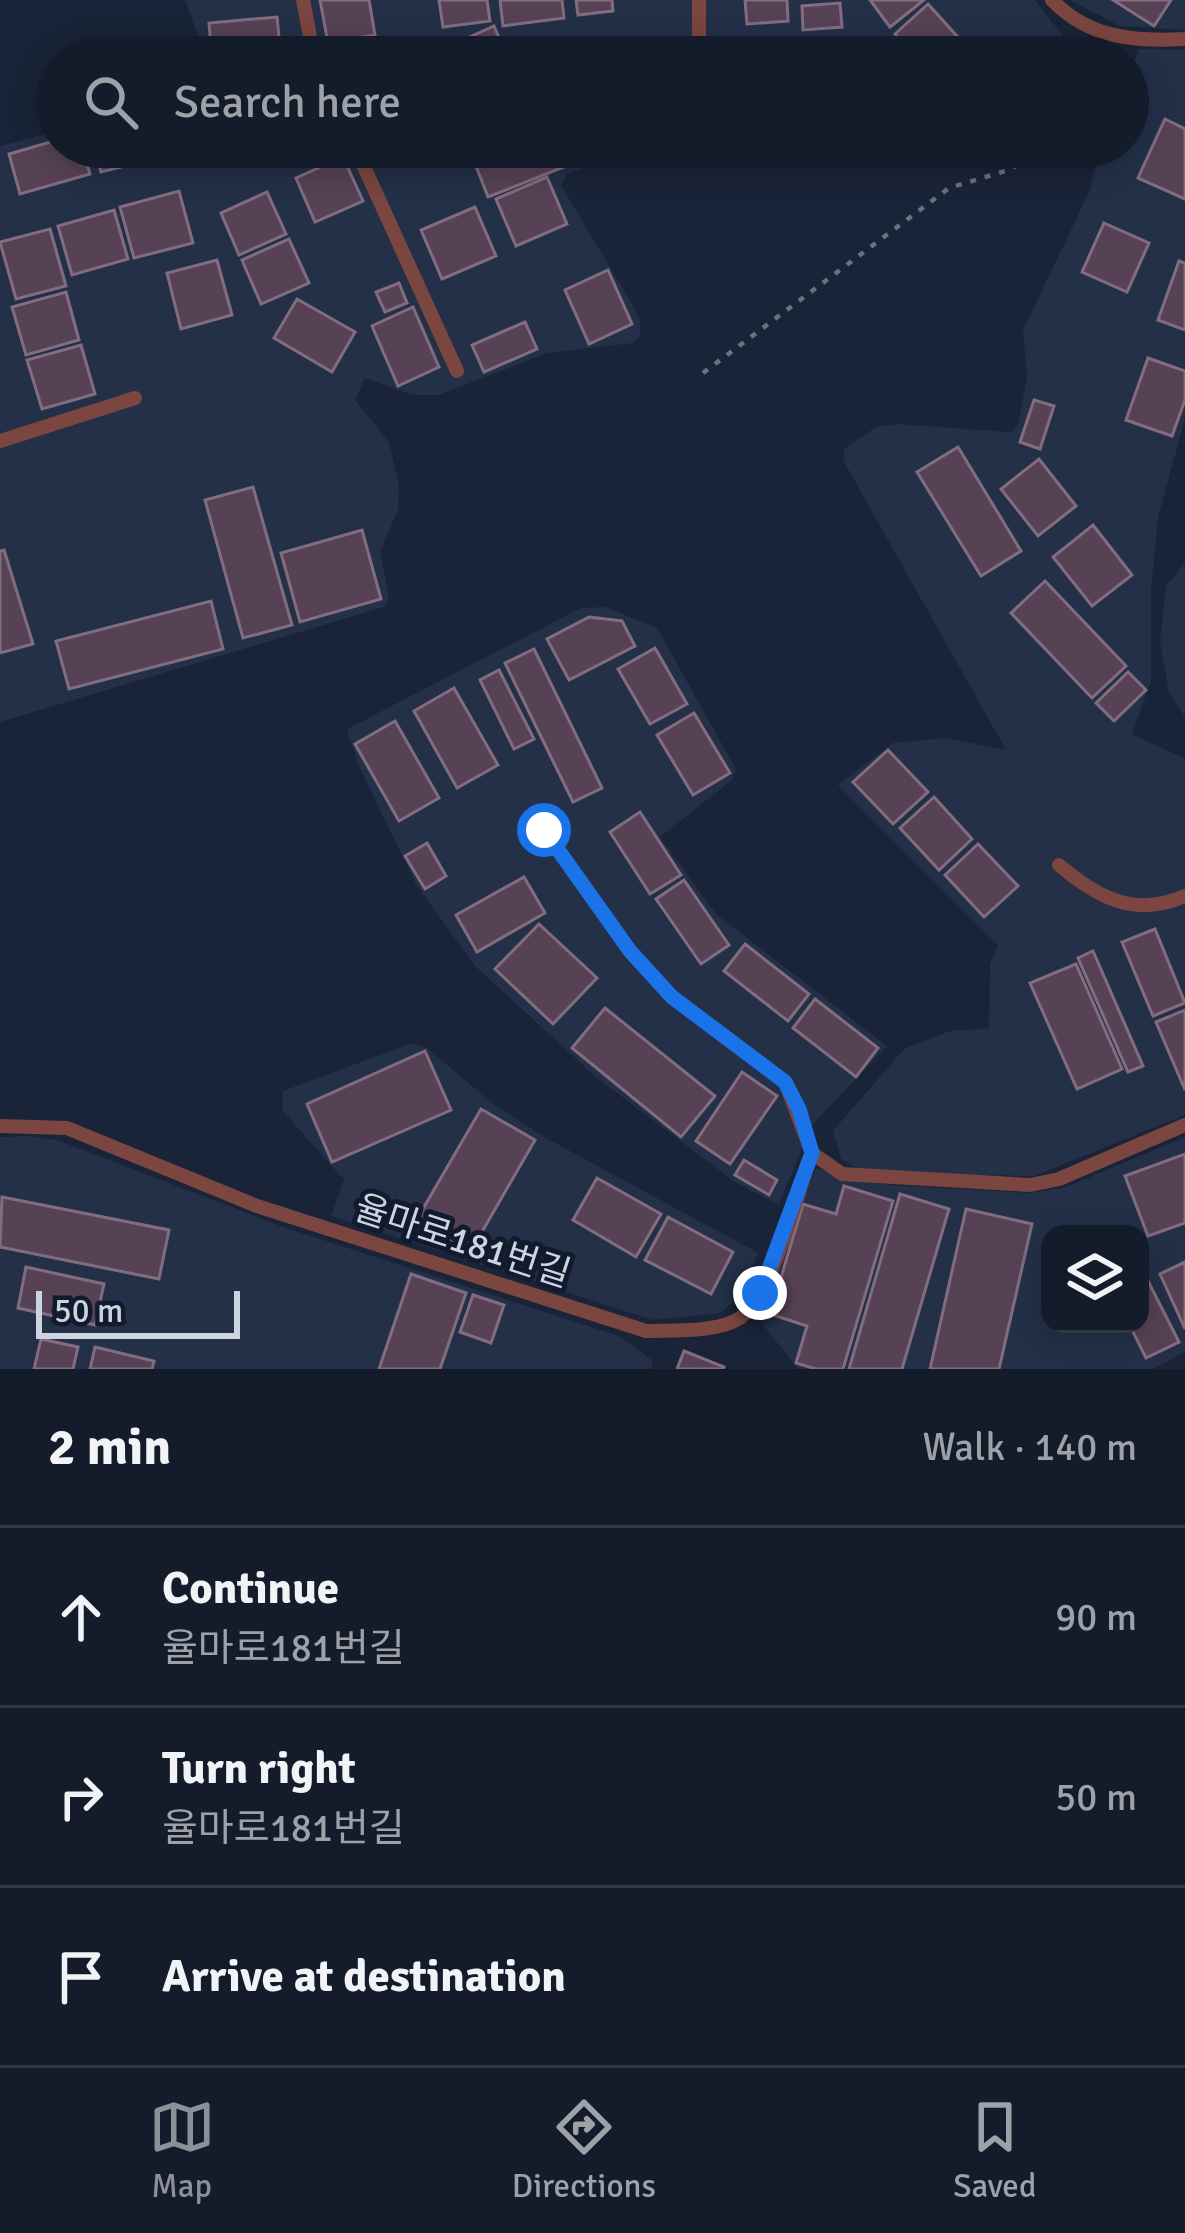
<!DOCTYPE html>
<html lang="en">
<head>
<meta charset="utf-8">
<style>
	body { margin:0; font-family:Signika,"Noto Sans KR",sans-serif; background:#1d2432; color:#f1f3f6 }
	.controls { position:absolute; right:36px; bottom:36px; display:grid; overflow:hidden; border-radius:24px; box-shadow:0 6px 30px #0003 }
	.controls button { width:108px; height:108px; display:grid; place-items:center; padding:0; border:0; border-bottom:3px solid #333947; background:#141b2a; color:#f1f3f6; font:60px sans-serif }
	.scale { position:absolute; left:36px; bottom:30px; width:204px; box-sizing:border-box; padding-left:12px; border:6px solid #cdd4e1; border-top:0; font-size:33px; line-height:42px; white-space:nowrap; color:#cdd4e1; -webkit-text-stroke:9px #111b2d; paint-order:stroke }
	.stop { position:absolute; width:36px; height:36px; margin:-27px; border:9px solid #1a73e8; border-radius:50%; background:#fff }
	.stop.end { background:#1a73e8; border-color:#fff; box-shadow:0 3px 12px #0008 }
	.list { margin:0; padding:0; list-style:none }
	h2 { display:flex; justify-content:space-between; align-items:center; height:156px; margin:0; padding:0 48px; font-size:51px }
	h2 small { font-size:39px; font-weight:400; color:#9da1a8 }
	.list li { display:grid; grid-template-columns:78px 1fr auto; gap:36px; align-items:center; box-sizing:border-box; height:180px; padding:0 48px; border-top:3px solid #333947 }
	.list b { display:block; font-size:45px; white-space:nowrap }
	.list p { margin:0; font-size:39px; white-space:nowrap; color:#9da1a8 }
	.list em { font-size:39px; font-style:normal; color:#9da1a8 }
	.icon { flex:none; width:66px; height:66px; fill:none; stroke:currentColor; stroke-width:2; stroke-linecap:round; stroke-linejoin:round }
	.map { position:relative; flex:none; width:1185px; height:1369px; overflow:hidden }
	.search { position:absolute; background:#141b2a; box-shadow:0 6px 30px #0003; left:36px; right:36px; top:36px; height:132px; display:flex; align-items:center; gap:30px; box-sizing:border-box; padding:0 42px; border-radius:66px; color:#9da1a8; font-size:45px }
	.sheet { height:696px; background:#141b2a }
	nav { display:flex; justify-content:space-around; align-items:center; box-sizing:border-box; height:168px; border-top:3px solid #333947; background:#141b2a; font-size:33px; color:#9da1a8 }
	nav a { display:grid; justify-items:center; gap:6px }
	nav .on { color:#8c9099 }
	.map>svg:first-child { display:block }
	.built { fill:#233048; fill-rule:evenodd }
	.building { fill:#564254; stroke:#826d80; stroke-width:3 }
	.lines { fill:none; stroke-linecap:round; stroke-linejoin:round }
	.path { stroke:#697182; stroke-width:4.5; stroke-dasharray:6 9; stroke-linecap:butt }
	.service { stroke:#7b463f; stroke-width:14 }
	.route { stroke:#1a73e8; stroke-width:15 }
	.labels { text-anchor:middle; stroke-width:10; stroke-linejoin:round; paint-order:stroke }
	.street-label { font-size:36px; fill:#cdd4e1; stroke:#111b2d }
</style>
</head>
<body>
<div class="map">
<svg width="1185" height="1369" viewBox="0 0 1185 1369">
	<rect width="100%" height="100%" fill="#1a2438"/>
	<g class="built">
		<polygon points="185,0 1035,0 1073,49 1072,57 206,57"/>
		<polygon points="1070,0 1185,0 1185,30 1120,26"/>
		<polygon points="1139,49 1185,50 1185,419 1158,517 1151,589 1151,681 1132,734 1185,759 1185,1115 1034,1176 885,1173 853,1166 841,1159 833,1131 904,1049 950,1031 989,1028 990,964 998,945 838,785 893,743 946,738 1006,750 843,460 844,449 876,427 896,424 1011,432 1018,425 1027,376 1023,330 1090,190 1100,147 1128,147 1128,77"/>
		<polygon points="57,131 57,147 698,147 582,169 567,174 561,185 631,302 640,321 640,335 633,343 547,353 439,395 412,395 365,378 355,400 389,442 399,487 398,510 380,552 389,597 384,607 0,722 0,146"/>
		<polygon points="1185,563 1185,717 1169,693 1160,641 1166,586"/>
		<polygon points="606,607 657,628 736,769 732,780 660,837 716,914 887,1046 811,1126 779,1205 735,1182 597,1078 476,967 417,886 360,769 347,729 581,608"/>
		<polygon points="412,1043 426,1047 492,1103 546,1138 758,1253 738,1298 720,1313 653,1320 331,1216 344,1180 282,1110 283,1091"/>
		<polygon points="30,1136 57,1140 286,1228 619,1336 653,1361 651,1369 0,1369 0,1137"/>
		<path d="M 1185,1137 L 1185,1352 L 1153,1369 L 798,1369 L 756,1316 L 816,1168 L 887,1185 L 1030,1193 L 1066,1187 ZM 1050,1234 L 1140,1234 L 1140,1324 L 1050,1324 Z"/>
	</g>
	<g class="building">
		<polygon points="320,0 369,0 375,35 328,43"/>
		<polygon points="439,0 487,0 490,21 443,27"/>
		<polygon points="500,0 562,0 564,18 503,26"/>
		<polygon points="576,0 612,0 613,11 578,15"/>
		<polygon points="745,0 787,0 788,21 747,24"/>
		<polygon points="870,0 924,0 890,27"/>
		<polygon points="1113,0 1171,0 1154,26"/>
		<polygon points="840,3 842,27 803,30 802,6"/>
		<polygon points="928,4 976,57 916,57 895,34"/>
		<polygon points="277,17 281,57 212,57 209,23"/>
		<polygon points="494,26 507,57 457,57 452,45"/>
		<polygon points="862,43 866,57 811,57"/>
		<polygon points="1165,119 1185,129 1185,199 1138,178"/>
		<polygon points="57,140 57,147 82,147 90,174 20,194 9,154"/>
		<polygon points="95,147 172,147 173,154 101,172"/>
		<polygon points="217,147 254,147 256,151 225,165"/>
		<polygon points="523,147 562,147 569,165 488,197 476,166"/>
		<polygon points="579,147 638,147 639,150 584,164"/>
		<polygon points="343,157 363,201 315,222 296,178"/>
		<polygon points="547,177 567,224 516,246 496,199"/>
		<polygon points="179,191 193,243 134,258 120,207"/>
		<polygon points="267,192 286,234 239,255 221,213"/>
		<polygon points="475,207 496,256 442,279 421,230"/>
		<polygon points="114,210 128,259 72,275 58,226"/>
		<polygon points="1104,223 1149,243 1127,292 1082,272"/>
		<polygon points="50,229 66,286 16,299 0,242"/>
		<polygon points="289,239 309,283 261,304 242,260"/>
		<polygon points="217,260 232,315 181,329 167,273"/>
		<polygon points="1179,261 1185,263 1185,330 1158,320"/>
		<polygon points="608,270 632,324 589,344 565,290"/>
		<polygon points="399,283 407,303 385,312 376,292"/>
		<polygon points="66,292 79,340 26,355 12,307"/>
		<polygon points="297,299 355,332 332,372 274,338"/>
		<polygon points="413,307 439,367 398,386 372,326"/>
		<polygon points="525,322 537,349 484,372 472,345"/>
		<polygon points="81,345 95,394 42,409 27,360"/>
		<polygon points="1148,358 1185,371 1185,400 1172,436 1126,420"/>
		<polygon points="1034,400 1054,406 1040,449 1020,442"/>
		<polygon points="958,447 1021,551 981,576 917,472"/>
		<polygon points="1039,459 1076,506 1038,536 1001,489"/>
		<polygon points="253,487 292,625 243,638 205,500"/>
		<polygon points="1093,525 1132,575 1092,606 1053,557"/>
		<polygon points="362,530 381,599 300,622 281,553"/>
		<polygon points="4,550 33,644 0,653 0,551"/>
		<polygon points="1045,581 1126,666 1092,698 1011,613"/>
		<polygon points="211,601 223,649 69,689 56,641"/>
		<polygon points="589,617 622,621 635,646 569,680 547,639"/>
		<polygon points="655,648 687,704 650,724 618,669"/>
		<polygon points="534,649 602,788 573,802 505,663"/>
		<polygon points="499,670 534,739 514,749 480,680"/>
		<polygon points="1128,672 1146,690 1114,721 1096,703"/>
		<polygon points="454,688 498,765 457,788 414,711"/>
		<polygon points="694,713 730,773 693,795 657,735"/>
		<polygon points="395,721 439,798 399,821 355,744"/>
		<polygon points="888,750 928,792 893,824 853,782"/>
		<polygon points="934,797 972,839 939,870 900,828"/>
		<polygon points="640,812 681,875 650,894 610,832"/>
		<polygon points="427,843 446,876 425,889 405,856"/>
		<polygon points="978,844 1018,886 984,917 945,875"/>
		<polygon points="524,877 545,913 477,952 456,915"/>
		<polygon points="684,880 729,945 701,964 656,899"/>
		<polygon points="539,924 597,978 553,1024 495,969"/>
		<polygon points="1155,929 1185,1003 1153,1016 1122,942"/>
		<polygon points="745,944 809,994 788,1021 724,971"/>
		<polygon points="1093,951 1143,1066 1128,1072 1078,958"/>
		<polygon points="1076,964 1122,1069 1077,1089 1030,983"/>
		<polygon points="815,999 878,1048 856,1077 793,1028"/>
		<polygon points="605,1008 715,1096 681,1137 572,1048"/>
		<polygon points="1185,1010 1185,1090 1156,1022"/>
		<polygon points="425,1051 451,1110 332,1162 307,1104"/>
		<polygon points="742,1072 777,1096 730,1164 696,1141"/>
		<polygon points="481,1109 535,1140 471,1251 417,1219"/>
		<polygon points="1185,1154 1185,1223 1148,1236 1125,1176"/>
		<polygon points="744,1160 777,1180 769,1195 735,1175"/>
		<polygon points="597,1178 661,1214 636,1257 573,1220"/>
		<polygon points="844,1186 893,1201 843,1369 816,1369 796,1363 807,1326 770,1314 803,1204 836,1214"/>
		<polygon points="900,1194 949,1209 902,1369 849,1369"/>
		<polygon points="2,1197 169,1230 159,1279 0,1247"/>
		<polygon points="966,1209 1032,1224 999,1369 930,1369"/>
		<polygon points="668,1217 733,1252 711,1294 645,1260"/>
		<polygon points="1185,1262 1185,1329 1160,1274"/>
		<polygon points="26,1267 104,1284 95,1325 18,1308"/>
		<polygon points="1144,1273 1179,1342 1146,1358 1129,1324 1140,1324"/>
		<polygon points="411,1274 466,1293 440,1369 379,1369"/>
		<polygon points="473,1295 504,1305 491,1343 460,1332"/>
		<polygon points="41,1339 78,1347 73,1369 34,1369"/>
		<polygon points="95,1347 154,1361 152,1369 90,1369"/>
		<polygon points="684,1351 724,1367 723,1369 677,1369"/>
	</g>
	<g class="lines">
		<polyline class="path" points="703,373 949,188 1012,169 1034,147"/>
		<g class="service">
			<polyline points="303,0 314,57"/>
			<path d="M 1052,0 C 1088,38 1135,42 1185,39"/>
			<polyline points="699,40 699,0"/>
			<polyline points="355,147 457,371"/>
			<polyline points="0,441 135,398"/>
			<polyline points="544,830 630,951 672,997 785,1082 812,1153 842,1174 1030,1185 1059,1179 1185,1125"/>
			<path d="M 1059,865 C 1098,898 1135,918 1185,896"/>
			<path d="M 0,1126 L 67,1128 L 257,1206 L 646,1331 C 672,1330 717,1333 740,1318 C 773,1294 797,1193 812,1153"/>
		</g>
	</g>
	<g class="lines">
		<polyline class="route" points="544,830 630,951 672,997 785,1082 799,1109 812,1153 760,1293"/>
	</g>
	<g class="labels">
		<g class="street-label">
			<text transform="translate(463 1240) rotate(18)" y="13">율마로181번길</text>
		</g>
	</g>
</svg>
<div class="controls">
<button><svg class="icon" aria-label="layers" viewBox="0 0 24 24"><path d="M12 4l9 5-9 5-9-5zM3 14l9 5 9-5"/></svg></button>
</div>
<div class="scale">50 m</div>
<div class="stop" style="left:544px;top:830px"></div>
<div class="stop end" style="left:760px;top:1293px"></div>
<div class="search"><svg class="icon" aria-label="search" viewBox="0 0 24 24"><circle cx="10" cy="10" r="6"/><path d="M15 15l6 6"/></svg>Search here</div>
</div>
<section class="sheet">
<h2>2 min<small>Walk · 140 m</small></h2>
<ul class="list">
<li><svg class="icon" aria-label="ahead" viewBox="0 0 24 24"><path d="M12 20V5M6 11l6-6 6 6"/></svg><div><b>Continue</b><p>율마로181번길</p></div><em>90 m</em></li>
<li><svg class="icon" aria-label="right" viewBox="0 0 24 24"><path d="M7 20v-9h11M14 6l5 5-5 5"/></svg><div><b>Turn right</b><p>율마로181번길</p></div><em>50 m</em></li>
<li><svg class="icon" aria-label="arrive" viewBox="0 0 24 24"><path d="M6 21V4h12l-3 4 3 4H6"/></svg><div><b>Arrive at destination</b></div></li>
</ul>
</section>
<nav>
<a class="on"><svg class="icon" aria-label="map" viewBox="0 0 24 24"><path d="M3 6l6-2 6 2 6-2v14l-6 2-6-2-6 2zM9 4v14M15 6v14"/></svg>Map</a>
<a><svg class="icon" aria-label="directions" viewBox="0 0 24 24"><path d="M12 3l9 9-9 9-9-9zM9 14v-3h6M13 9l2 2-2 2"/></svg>Directions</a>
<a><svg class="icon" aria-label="saved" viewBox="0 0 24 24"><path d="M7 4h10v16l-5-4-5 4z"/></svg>Saved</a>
</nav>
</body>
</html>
